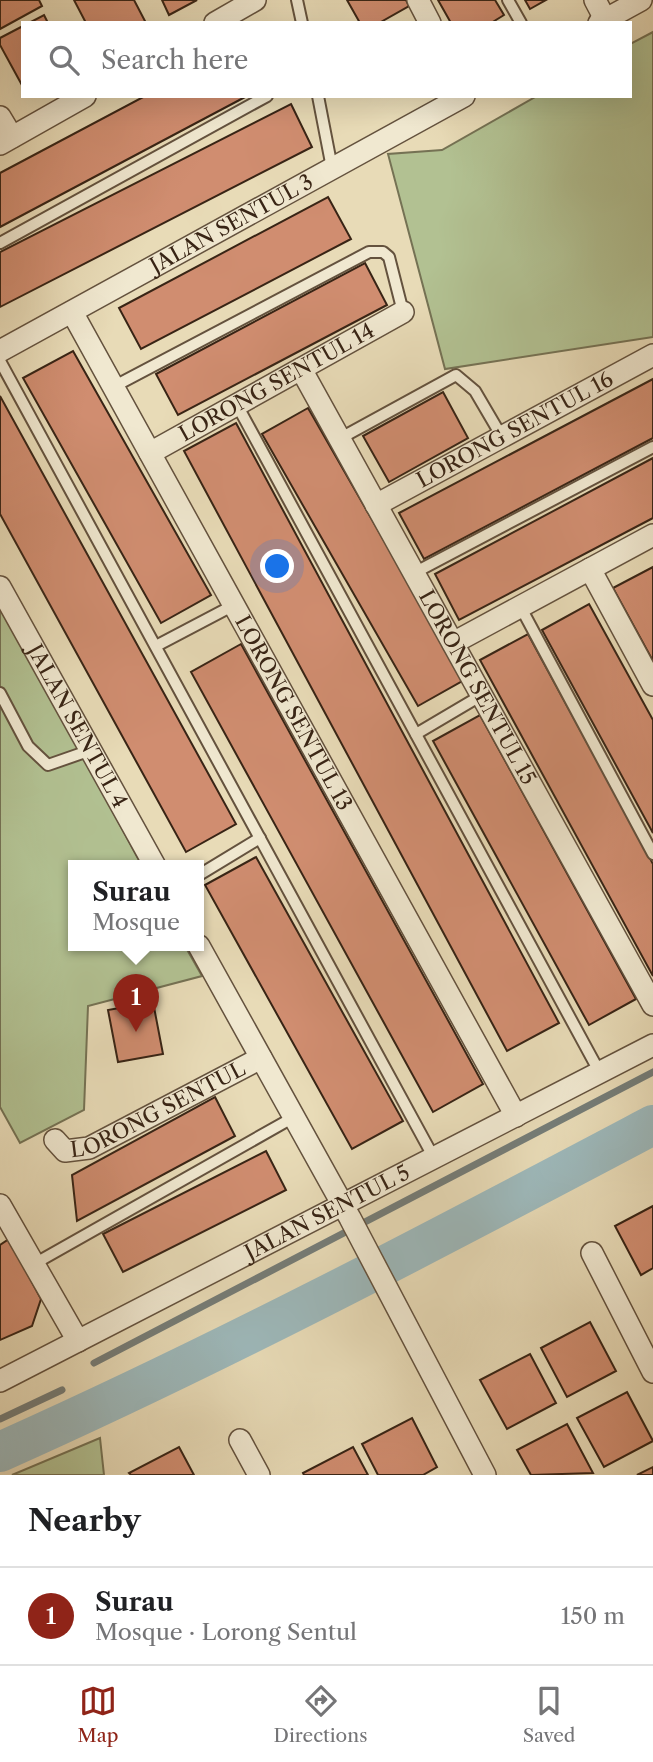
<!DOCTYPE html>
<html lang="en">
<head>
<meta charset="utf-8">
<style>
	body { margin:0; font-family:"Libre Caslon Text",serif; background:#f6f6f6; color:#202124 }
	.you { position:absolute; left:278px; top:567px; width:24px; height:24px; margin:-18px; border:5px solid #fff; border-radius:50%; background:#1a73e8; box-shadow:0 0 0 10px #1a73e833 }
	.badge { display:grid; place-items:center; width:46px; height:46px; border-radius:50%; background:#8f2418; color:#fff; font-size:23px; font-weight:700 }
	.pin { position:absolute; translate:-50% -58px; filter:drop-shadow(0 2px 4px #0008) }
	.pin::after { content:''; position:absolute; top:37px; width:24px; height:21px; background:inherit; clip-path:polygon(0 0,100% 0,50% 100%) }
	.popup { position:absolute; left:68px; top:860px; width:136px; height:91px; box-sizing:border-box; display:grid; place-content:center; border-radius:0px; background:#fff; filter:drop-shadow(0 2px 5px #0005); font-size:23px; white-space:nowrap; color:#757577 }
	.popup b { font-size:26px; color:#202124 }
	.popup::after { content:''; position:absolute; left:50%; top:100%; margin-left:-14px; border:14px solid transparent; border-top-color:#fff }
	.list { margin:0; padding:0; list-style:none }
	h2 { display:flex; justify-content:space-between; align-items:center; height:91px; margin:0; padding:0 28px; font-size:30px }
	h2 small { font-size:23px; font-weight:400; color:#757577 }
	.list li { display:grid; grid-template-columns:46px 1fr auto; gap:21px; align-items:center; box-sizing:border-box; height:98px; padding:0 28px; border-top:2px solid #e0e0e0 }
	.list b { display:block; font-size:26px; white-space:nowrap }
	.list p { margin:0; font-size:23px; white-space:nowrap; color:#757577 }
	.list em { font-size:23px; font-style:normal; color:#757577 }
	.icon { flex:none; width:38px; height:38px; fill:none; stroke:currentColor; stroke-width:2; stroke-linecap:round; stroke-linejoin:round }
	.map { position:relative; flex:none; width:653px; height:1475px; overflow:hidden }
	.search { position:absolute; background:#fff; box-shadow:0 7px 28px #0002; left:21px; right:21px; top:21px; height:77px; display:flex; align-items:center; gap:18px; box-sizing:border-box; padding:0 24px; border-radius:0px; color:#757577; font-size:26px }
	.sheet { height:189px; background:#fff }
	nav { display:flex; justify-content:space-around; align-items:center; box-sizing:border-box; height:98px; border-top:2px solid #e0e0e0; background:#fff; font-size:19px; color:#757577 }
	nav a { display:grid; justify-items:center; gap:4px }
	nav .on { color:#8f2418 }
	.map>svg:first-child { display:block }
	.green { fill:#b2c192; stroke:#757254; stroke-width:2 }
	.lines { fill:none; stroke-linecap:round; stroke-linejoin:round }
	.stream { stroke:#757d78; stroke-width:7 }
	.river { stroke:#9db8ba; stroke-width:40 }
	.building { fill:#d08d70; stroke:#382415; stroke-width:2 }
	.lane-casing { stroke:#64523e; stroke-width:14 }
	.street-casing { stroke:#64523e; stroke-width:24 }
	.lane { stroke:#f0e8d0; stroke-width:10 }
	.street { stroke:#f0e8d0; stroke-width:21 }
	.labels { text-anchor:middle; stroke-width:6; stroke-linejoin:round; paint-order:stroke }
	.street-label { font-size:21px; fill:#382415; stroke:#f0e8d0 }
</style>
</head>
<body>
<div class="map">
<svg width="653" height="1475" viewBox="0 0 653 1475">
	<rect width="100%" height="100%" fill="#e8dbb7"/>
	<filter id="stains"><feTurbulence type="fractalNoise" baseFrequency=".00286" numOctaves="4"/><feColorMatrix values="0 0 0 0 .2 0 0 0 0 .09 0 0 0 0 .02 0 0 0 .5 -.17"/></filter>
	<radialGradient id="worn" r=".72"><stop offset=".6" stop-color="#630" stop-opacity="0"/><stop offset="1" stop-color="#630" stop-opacity=".3"/></radialGradient>
	<g class="green">
		<polygon points="653,32 653,337 445,369 388,154 442,150 537,96 630,96 630,44"/>
		<polygon points="5,610 142,866 73,866 73,946 185,946 202,976 88,1006 84,1110 20,1143 0,1107 0,613"/>
		<polygon points="100,1438 104,1475 12,1475"/>
	</g>
	<g class="lines">
		<g class="stream">
			<polyline points="94,1363 653,1072"/>
			<polyline points="0,1419 62,1390"/>
		</g>
		<path class="river" d="M 0,1452 C 222,1353 437,1239 653,1125"/>
	</g>
	<g class="building">
		<polygon points="0,0 39,0 42,6 0,29"/>
		<polygon points="74,0 134,0 146,23 86,23"/>
		<polygon points="162,0 197,0 169,15"/>
		<polygon points="347,0 406,0 409,6 379,23 360,23"/>
		<polygon points="438,0 495,0 504,15 491,23 451,23"/>
		<polygon points="525,0 546,0 530,9"/>
		<polygon points="44,15 48,23 29,23"/>
		<polygon points="23,26 23,87 0,45 0,38"/>
		<polygon points="145,96 247,96 0,227 0,173"/>
		<polygon points="291,104 312,147 0,307 0,252"/>
		<polygon points="328,197 351,239 141,349 119,308"/>
		<polygon points="365,263 387,305 178,415 156,374"/>
		<polygon points="73,351 211,595 161,623 23,378"/>
		<polygon points="653,379 653,438 424,559 399,513"/>
		<polygon points="443,392 468,438 389,482 363,436"/>
		<polygon points="0,396 236,824 186,852 0,514"/>
		<polygon points="308,408 464,680 418,706 262,434"/>
		<polygon points="236,423 559,1023 507,1051 184,451"/>
		<polygon points="653,458 653,518 459,620 435,574"/>
		<polygon points="653,567 653,661 613,588"/>
		<polygon points="589,604 653,720 653,833 542,630"/>
		<polygon points="528,634 653,864 653,976 480,660"/>
		<polygon points="241,644 483,1084 433,1112 191,672"/>
		<polygon points="480,715 636,999 589,1025 433,741"/>
		<polygon points="256,857 403,1121 352,1149 205,885"/>
		<polygon points="153,1002 163,1054 118,1062 108,1010"/>
		<polygon points="215,1097 235,1136 77,1221 72,1175"/>
		<polygon points="266,1151 286,1190 123,1272 103,1234"/>
		<polygon points="653,1206 653,1268 641,1275 615,1226"/>
		<polygon points="9,1239 41,1299 32,1326 0,1340 0,1245"/>
		<polygon points="590,1322 616,1371 567,1397 541,1348"/>
		<polygon points="530,1354 556,1403 507,1429 480,1380"/>
		<polygon points="627,1392 653,1441 604,1467 577,1418"/>
		<polygon points="412,1418 437,1467 423,1475 378,1475 362,1444"/>
		<polygon points="567,1424 593,1473 531,1475 517,1450"/>
		<polygon points="179,1447 194,1475 131,1475 129,1473"/>
		<polygon points="353,1447 368,1475 304,1475 303,1473"/>
		<polygon points="653,1467 653,1475 637,1475"/>
	</g>
	<g class="lines">
		<g class="lane-casing">
			<g id="lane">
				<polyline points="297,0 302,23"/>
				<polyline points="508,0 521,23"/>
				<polyline points="318,96 332,168"/>
				<polyline points="0,243 267,96"/>
				<polyline points="0,361 434,1158"/>
				<polyline points="113,387 369,252 383,252 389,257 403,312"/>
				<polyline points="237,405 600,1073"/>
				<polyline points="339,439 456,375 475,391 502,437"/>
				<polyline points="414,573 653,447"/>
				<polyline points="520,606 653,854"/>
				<polyline points="156,646 234,605"/>
				<polyline points="0,693 28,746 48,765 91,750"/>
				<polyline points="416,734 482,695"/>
				<polyline points="199,875 260,838"/>
				<polyline points="34,1264 294,1117"/>
			</g>
		</g>
		<g class="street-casing">
			<g id="street">
				<polyline points="418,0 430,23"/>
				<polyline points="595,0 605,19"/>
				<polyline points="215,23 255,0"/>
				<polyline points="599,23 641,0"/>
				<polyline points="0,117 12,137"/>
				<polyline points="0,144 85,96"/>
				<path id="s1" d="M 72,312 L 516,1116"/>
				<path id="s2" d="M 0,351 L 464,96"/>
				<path id="s3" d="M 301,369 L 653,1005"/>
				<path id="s4" d="M 150,453 L 403,312"/>
				<path id="s5" d="M 376,505 L 653,355"/>
				<polyline points="590,569 653,685"/>
				<path id="s6" d="M 0,587 L 155,866"/>
				<polyline points="453,643 653,535"/>
				<polyline points="199,946 350,1218 485,1475"/>
				<path id="s7" d="M 55,1140 L 65,1151 L 89,1148 L 261,1058"/>
				<polyline points="0,1205 78,1341"/>
				<polyline points="592,1253 653,1372"/>
				<path id="s8" d="M 0,1381 L 653,1045"/>
				<polyline points="240,1440 259,1475"/>
			</g>
		</g>
		<use href="#lane" class="lane"/>
		<use href="#street" class="street"/>
	</g>
	<g class="labels">
		<g class="street-label">
			<text dy="7" stroke="none"><textPath href="#s2" startOffset="264">JALAN SENTUL 3</textPath></text>
			<text dy="7" stroke="none"><textPath href="#s4" startOffset="145">LORONG SENTUL 14</textPath></text>
			<text dy="7" stroke="none"><textPath href="#s5" startOffset="158">LORONG SENTUL 16</textPath></text>
			<text dy="7" stroke="none"><textPath href="#s3" startOffset="364">LORONG SENTUL 15</textPath></text>
			<text dy="7" stroke="none"><textPath href="#s1" startOffset="458">LORONG SENTUL 13</textPath></text>
			<text dy="7" stroke="none"><textPath href="#s6" startOffset="159">JALAN SENTUL 4</textPath></text>
			<text dy="7" stroke="none"><textPath href="#s7" startOffset="117">LORONG SENTUL</textPath></text>
			<text dy="7" stroke="none"><textPath href="#s8" startOffset="368">JALAN SENTUL 5</textPath></text>
		</g>
	</g>
	<rect width="100%" height="100%" filter="url(#stains)"/>
	<rect width="100%" height="100%" fill="url(#worn)"/>
</svg>
<div class="you"></div>
<div class="pin badge" style="left:136px;top:1032px">1</div>
<div class="popup"><b>Surau</b>Mosque</div>
<div class="search"><svg class="icon" aria-label="search" viewBox="0 0 24 24"><circle cx="10" cy="10" r="6"/><path d="M15 15l6 6"/></svg>Search here</div>
</div>
<section class="sheet">
<h2>Nearby<small></small></h2>
<ul class="list">
<li><span class="badge">1</span><div><b>Surau</b><p>Mosque · Lorong Sentul</p></div><em>150 m</em></li>
</ul>
</section>
<nav>
<a class="on"><svg class="icon" aria-label="map" viewBox="0 0 24 24"><path d="M3 6l6-2 6 2 6-2v14l-6 2-6-2-6 2zM9 4v14M15 6v14"/></svg>Map</a>
<a><svg class="icon" aria-label="directions" viewBox="0 0 24 24"><path d="M12 3l9 9-9 9-9-9zM9 14v-3h6M13 9l2 2-2 2"/></svg>Directions</a>
<a><svg class="icon" aria-label="saved" viewBox="0 0 24 24"><path d="M7 4h10v16l-5-4-5 4z"/></svg>Saved</a>
</nav>
</body>
</html>
